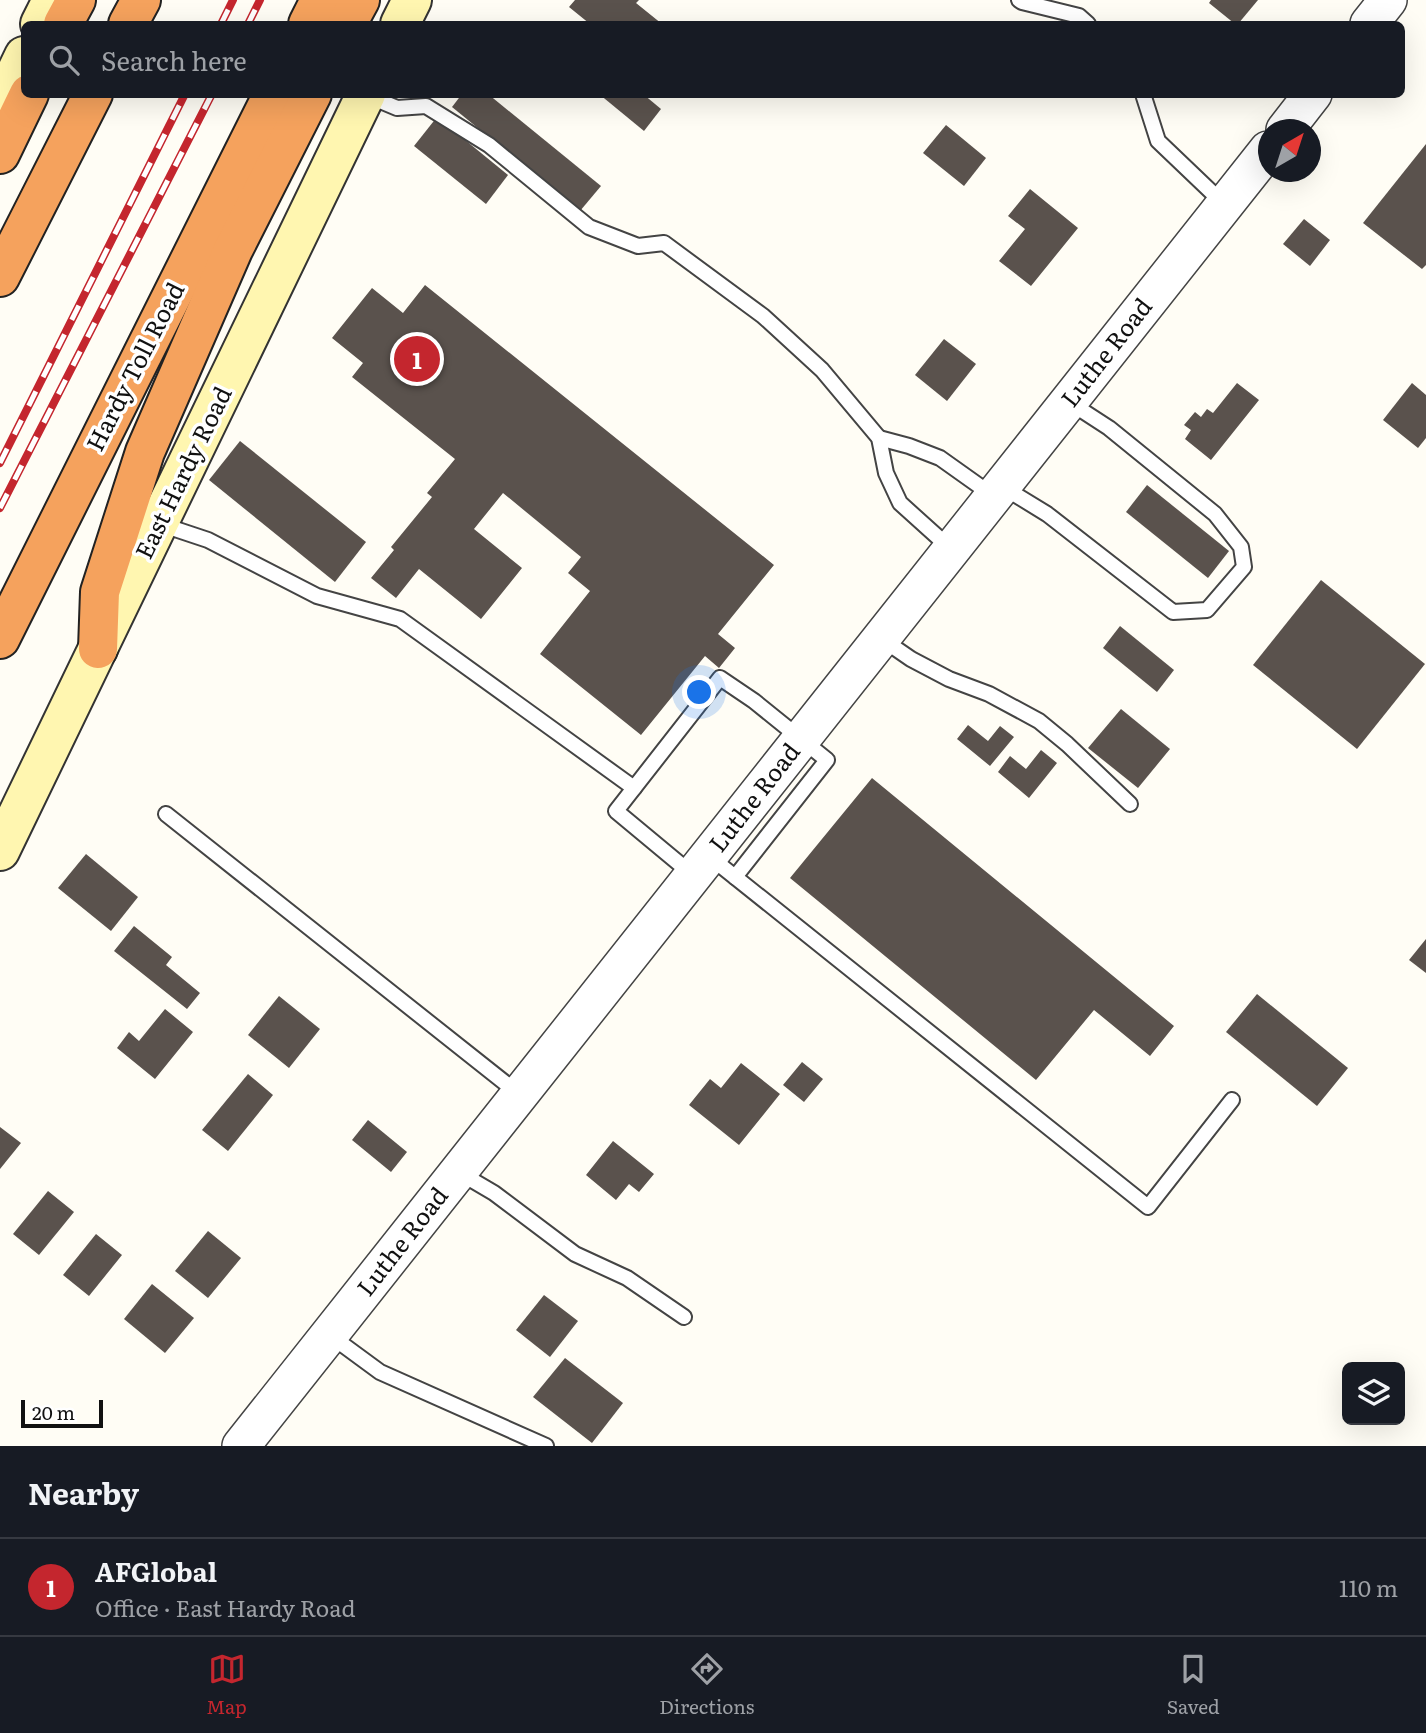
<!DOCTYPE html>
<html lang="en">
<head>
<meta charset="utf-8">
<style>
	body { margin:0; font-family:Literata,serif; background:#242831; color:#f1f3f6 }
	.controls { position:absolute; right:21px; bottom:21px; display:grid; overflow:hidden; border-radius:10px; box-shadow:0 7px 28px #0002 }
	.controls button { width:63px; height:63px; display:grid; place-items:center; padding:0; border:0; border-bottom:2px solid #363941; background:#171b24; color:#f1f3f6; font:35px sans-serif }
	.compass { position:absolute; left:1258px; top:119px; width:63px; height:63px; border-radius:50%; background:#171b24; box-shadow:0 7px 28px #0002; rotate:39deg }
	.scale { position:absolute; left:21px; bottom:18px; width:82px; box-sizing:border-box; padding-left:7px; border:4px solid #111; border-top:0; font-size:19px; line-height:24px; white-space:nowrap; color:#111; -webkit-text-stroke:5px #fff; paint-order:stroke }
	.you { position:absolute; left:700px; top:693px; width:24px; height:24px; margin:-18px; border:5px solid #fff; border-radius:50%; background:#1a73e8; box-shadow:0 0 0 10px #1a73e833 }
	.badge { display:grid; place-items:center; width:46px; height:46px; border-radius:50%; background:#c4262e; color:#fff; font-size:23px; font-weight:700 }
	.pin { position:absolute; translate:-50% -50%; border:4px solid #fff; box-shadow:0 2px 7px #0006 }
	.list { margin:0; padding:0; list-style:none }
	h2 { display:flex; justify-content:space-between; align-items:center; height:91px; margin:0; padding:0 28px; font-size:30px }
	h2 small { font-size:23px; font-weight:400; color:#9ea1a6 }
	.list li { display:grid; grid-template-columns:46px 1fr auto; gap:21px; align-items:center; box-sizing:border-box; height:98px; padding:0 28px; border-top:2px solid #363941 }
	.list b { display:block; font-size:26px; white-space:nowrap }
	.list p { margin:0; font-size:23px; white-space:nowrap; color:#9ea1a6 }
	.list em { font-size:23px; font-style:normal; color:#9ea1a6 }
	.icon { flex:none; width:38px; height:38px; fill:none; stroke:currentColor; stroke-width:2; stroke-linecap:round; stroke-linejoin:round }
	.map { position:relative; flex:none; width:1426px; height:1446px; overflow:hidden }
	.search { position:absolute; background:#171b24; box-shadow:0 7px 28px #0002; left:21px; right:21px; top:21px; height:77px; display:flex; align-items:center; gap:18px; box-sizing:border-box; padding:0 24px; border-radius:10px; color:#9ea1a6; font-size:26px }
	.sheet { height:189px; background:#171b24 }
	nav { display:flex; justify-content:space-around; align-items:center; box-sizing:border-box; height:98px; border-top:2px solid #363941; background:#171b24; font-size:19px; color:#9ea1a6 }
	nav a { display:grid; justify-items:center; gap:4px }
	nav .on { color:#c4262e }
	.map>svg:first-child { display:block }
	.building { fill:#5a524d }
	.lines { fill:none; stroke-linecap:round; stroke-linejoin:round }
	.service-casing { stroke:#444; stroke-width:18 }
	.tertiary-casing { stroke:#444; stroke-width:40 }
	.secondary-casing { stroke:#333; stroke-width:42 }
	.motorway-casing { stroke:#222; stroke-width:42 }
	.service { stroke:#fff; stroke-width:14 }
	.tertiary { stroke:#fff; stroke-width:37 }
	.secondary { stroke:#fff6b0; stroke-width:38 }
	.motorway { stroke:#f5a25d; stroke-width:38 }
	.rail-casing { stroke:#c4262e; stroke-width:8 }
	.rail { stroke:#fff; stroke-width:5; stroke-dasharray:16; stroke-linecap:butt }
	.labels { text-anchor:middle; stroke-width:7; stroke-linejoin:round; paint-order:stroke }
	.street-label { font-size:24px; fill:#111; stroke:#fff }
</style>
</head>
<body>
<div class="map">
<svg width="1426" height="1446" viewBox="0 0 1426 1446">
	<rect width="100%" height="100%" fill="#fffdf5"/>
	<g class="building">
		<polygon points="575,0 639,0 636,3 662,24 590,24 569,7"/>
		<polygon points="1211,0 1258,0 1238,24 1235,24 1209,3"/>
		<polygon points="462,94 488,94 601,186 580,211 452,107"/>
		<polygon points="599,94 643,94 661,109 644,131"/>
		<polygon points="437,117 508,175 486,204 414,146"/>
		<polygon points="946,125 986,158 964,186 923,153"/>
		<polygon points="1426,144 1426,265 1422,269 1363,223"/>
		<polygon points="1030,189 1078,228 1031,286 999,261 1025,229 1008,216"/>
		<polygon points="1304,219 1330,240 1310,266 1283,244"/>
		<polygon points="425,285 774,565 718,634 735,648 719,668 705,656 641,735 540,654 590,591 568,573 581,557 503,493 474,529 522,568 481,619 419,569 396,598 371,578 394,550 391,547 432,497 427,493 455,459 352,377 363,363 332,338 372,288 403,313"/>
		<polygon points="944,339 976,364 947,401 915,375"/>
		<polygon points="1237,383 1259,400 1211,460 1185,439 1191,430 1184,425 1195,412 1201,417 1207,409 1213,413"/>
		<polygon points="1412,383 1426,395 1426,438 1418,448 1383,420"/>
		<polygon points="240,441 366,542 335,582 209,480"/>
		<polygon points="1147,485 1229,551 1208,578 1126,512"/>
		<polygon points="1321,580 1425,664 1357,749 1253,665"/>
		<polygon points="1120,626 1174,670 1157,692 1103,648"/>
		<polygon points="1121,709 1170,749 1138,788 1088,748"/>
		<polygon points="968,725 988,741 1000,726 1014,737 990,766 957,739"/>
		<polygon points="1041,750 1057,763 1029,798 998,772 1010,756 1026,769"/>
		<polygon points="872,778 1174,1026 1150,1056 1094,1010 1036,1080 790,878"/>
		<polygon points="86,854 138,897 111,931 58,888"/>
		<polygon points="134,926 172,957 166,965 200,993 187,1009 114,951"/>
		<polygon points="1426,939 1426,973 1409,960"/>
		<polygon points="1257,994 1348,1068 1317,1106 1226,1032"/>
		<polygon points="279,996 320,1029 289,1068 248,1035"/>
		<polygon points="165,1009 193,1032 155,1079 117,1048 129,1032 139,1041"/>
		<polygon points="802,1062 823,1079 804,1102 783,1085"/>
		<polygon points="741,1063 780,1094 739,1145 689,1105 710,1079 721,1088"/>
		<polygon points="248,1074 273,1095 228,1151 202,1130"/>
		<polygon points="368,1120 407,1152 391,1172 352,1140"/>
		<polygon points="0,1127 21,1143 0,1169"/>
		<polygon points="613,1141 654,1174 639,1192 629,1184 616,1200 586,1175"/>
		<polygon points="48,1191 74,1212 39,1255 13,1234"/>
		<polygon points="208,1231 241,1258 208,1298 175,1271"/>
		<polygon points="96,1234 122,1255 89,1296 63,1275"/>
		<polygon points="152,1284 194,1318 165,1353 124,1319"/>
		<polygon points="544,1295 578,1321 550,1357 516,1330"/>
		<polygon points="565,1358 623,1403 592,1443 533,1397"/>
	</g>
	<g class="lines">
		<g class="service-casing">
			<g id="service">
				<polyline points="1019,0 1022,2 1079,16 1088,24"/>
				<polyline points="1143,94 1158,141 1225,205"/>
				<polyline points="366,95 397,108 426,106 489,145 589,227 638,246 664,243 763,316 822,370 879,438 886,473 900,503 951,549"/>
				<polyline points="879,438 909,446 940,458 992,495"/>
				<polyline points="1003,487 1047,514 1173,612 1207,610 1244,567 1241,547 1215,514 1109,428 1069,402"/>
				<polyline points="160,524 208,540 317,596 400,619 634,788"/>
				<polyline points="882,639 911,659 949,679 989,694 1039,721 1067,744 1130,804"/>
				<polyline points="166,814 519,1094"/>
				<polyline points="710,857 1148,1207 1232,1100"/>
				<polyline points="693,875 616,811 720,678 754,701 827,760 735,877"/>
				<polyline points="460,1173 494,1193 575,1254 627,1278 684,1317"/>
				<polyline points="331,1336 380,1372 546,1446"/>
			</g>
		</g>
		<g class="tertiary-casing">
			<g id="tertiary">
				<polyline points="1369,24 1388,0"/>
				<polyline points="1285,130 1313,94"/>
				<polyline points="241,1446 1268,150"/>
			</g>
		</g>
		<g class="secondary-casing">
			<g id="secondary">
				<polyline points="40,24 52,0"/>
				<polyline points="400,24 412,0"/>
				<polyline points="0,106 24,56"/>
				<polyline points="0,851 366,94"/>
			</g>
		</g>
		<g class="motorway-casing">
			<g id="motorway">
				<polyline points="63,24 76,0"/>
				<polyline points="128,24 141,0"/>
				<polyline points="308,24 320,0"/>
				<polyline points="347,24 360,0"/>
				<polyline points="0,154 29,94"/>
				<polyline points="0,277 93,94"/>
				<polyline points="0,639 273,94"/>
				<polyline points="98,649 100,592 145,452 233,250 312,94"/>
			</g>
		</g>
		<use href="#service" class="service"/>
		<use href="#tertiary" class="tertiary"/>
		<use href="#secondary" class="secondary"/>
		<use href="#motorway" class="motorway"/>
		<g class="rail-casing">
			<g id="rail">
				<polyline points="221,24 233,0"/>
				<polyline points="248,24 260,0"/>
				<polyline points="0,463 185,94"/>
				<polyline points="0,508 212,94"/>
			</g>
		</g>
		<use href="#rail" class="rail"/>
	</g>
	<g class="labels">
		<g class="street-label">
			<text transform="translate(1107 353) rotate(-52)" y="8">Luthe Road</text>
			<text transform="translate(136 367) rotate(-63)" y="8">Hardy Toll Road</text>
			<text transform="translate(184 473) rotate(-64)" y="8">East Hardy Road</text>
			<text transform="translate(755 798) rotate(-52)" y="8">Luthe Road</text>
			<text transform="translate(403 1242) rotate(-52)" y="8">Luthe Road</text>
		</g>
	</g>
</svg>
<div class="controls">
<button><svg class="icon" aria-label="layers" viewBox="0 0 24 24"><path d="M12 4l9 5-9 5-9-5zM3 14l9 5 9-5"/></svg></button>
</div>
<svg class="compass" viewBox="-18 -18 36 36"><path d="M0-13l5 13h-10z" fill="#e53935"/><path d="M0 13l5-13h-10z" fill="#9ea1a6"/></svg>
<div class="scale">20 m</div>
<div class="you"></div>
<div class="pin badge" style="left:417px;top:359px">1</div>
<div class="search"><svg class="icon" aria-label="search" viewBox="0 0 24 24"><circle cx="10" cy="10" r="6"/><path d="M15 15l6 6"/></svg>Search here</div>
</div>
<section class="sheet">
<h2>Nearby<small></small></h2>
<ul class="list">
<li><span class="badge">1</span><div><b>AFGlobal</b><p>Office · East Hardy Road</p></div><em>110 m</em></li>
</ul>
</section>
<nav>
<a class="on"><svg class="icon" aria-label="map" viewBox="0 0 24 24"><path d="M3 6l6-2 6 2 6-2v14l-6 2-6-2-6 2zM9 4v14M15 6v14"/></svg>Map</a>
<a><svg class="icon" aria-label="directions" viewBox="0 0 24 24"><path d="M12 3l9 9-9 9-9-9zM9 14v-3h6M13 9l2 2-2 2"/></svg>Directions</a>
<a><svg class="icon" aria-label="saved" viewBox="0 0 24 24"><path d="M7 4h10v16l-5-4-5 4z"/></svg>Saved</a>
</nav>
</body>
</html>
